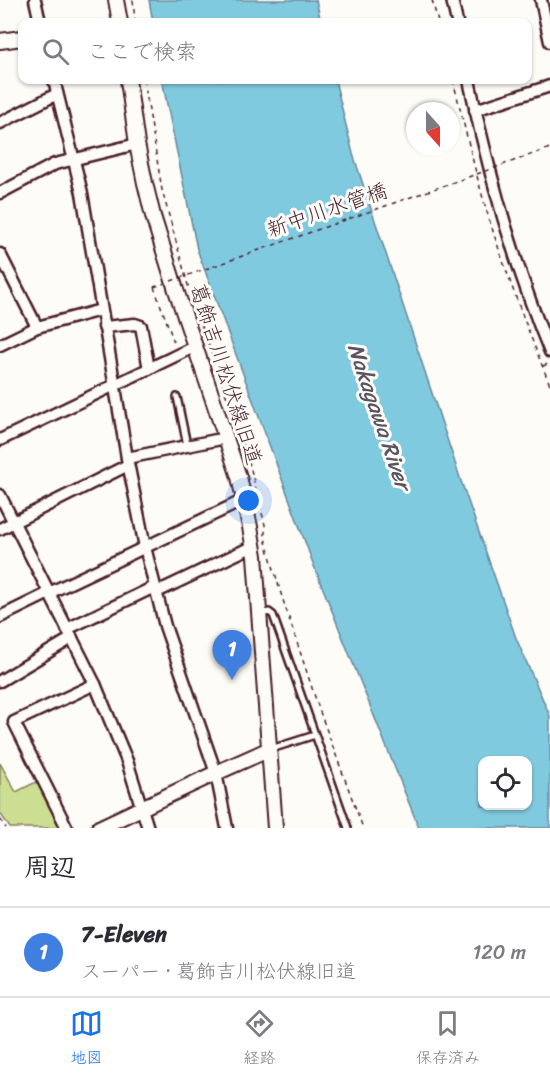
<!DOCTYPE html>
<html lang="ja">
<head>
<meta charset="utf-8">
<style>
	body { margin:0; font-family:Sriracha,"Klee One",sans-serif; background:#f7f7f7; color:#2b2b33 }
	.controls { position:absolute; right:18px; bottom:18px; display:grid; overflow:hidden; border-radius:12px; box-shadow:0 2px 4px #0004 }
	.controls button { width:54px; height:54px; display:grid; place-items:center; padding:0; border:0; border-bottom:2px solid #e1e1e2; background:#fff; color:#2b2b33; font:30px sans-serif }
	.compass { position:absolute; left:406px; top:102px; width:54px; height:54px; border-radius:50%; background:#fff; box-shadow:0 2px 4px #0004; rotate:159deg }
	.you { position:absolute; left:249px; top:501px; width:21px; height:21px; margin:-15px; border:4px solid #fff; border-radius:50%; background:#1a73e8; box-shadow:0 0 0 9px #1a73e833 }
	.badge { display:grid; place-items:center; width:39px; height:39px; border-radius:50%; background:#1a73e8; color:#fff; font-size:20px; font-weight:700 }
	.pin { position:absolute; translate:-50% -50px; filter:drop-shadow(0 2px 3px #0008) }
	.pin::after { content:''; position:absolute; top:32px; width:21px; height:18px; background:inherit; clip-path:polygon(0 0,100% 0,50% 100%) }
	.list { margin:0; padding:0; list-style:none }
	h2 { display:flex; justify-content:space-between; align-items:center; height:78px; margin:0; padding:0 24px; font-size:26px }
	h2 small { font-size:20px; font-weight:400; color:#7c7c81 }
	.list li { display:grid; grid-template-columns:39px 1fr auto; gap:18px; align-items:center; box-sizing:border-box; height:90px; padding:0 24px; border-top:2px solid #e1e1e2 }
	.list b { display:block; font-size:22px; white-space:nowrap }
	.list p { margin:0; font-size:20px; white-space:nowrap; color:#7c7c81 }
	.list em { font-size:20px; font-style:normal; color:#7c7c81 }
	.icon { flex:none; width:33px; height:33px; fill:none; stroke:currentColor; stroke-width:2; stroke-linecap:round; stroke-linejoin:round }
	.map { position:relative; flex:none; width:550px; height:828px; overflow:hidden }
	.search { position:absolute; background:#fff; box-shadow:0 2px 4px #0004; left:18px; right:18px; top:18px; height:66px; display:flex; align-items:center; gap:15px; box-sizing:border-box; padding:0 21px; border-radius:12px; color:#7c7c81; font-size:22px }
	.sheet { height:168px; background:#fff }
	nav { display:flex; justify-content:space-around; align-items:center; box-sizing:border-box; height:84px; border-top:2px solid #e1e1e2; background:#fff; font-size:16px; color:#7c7c81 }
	nav a { display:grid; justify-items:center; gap:3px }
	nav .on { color:#1a73e8 }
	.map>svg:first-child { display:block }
	.green { fill:#cbde92; stroke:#8a7e5e; stroke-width:1.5 }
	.water { fill:#80cae0; stroke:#6a8698; stroke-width:1.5; fill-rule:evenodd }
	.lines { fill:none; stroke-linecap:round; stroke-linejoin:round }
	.service-casing { stroke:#4a1f2b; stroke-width:10 }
	.minor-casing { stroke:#4a1f2b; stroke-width:15 }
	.tertiary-casing { stroke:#4a1f2b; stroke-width:18 }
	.path { stroke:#4a1f2b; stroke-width:1.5; stroke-dasharray:4.5 4.5; stroke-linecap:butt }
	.service { stroke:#fdfcf7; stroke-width:5 }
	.minor { stroke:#fdfcf7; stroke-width:10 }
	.tertiary { stroke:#fdfcf7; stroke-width:14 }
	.path-bridge { stroke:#4a1f2b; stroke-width:1.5; stroke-dasharray:4.5 4.5; stroke-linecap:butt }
	.labels { text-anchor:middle; stroke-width:6; stroke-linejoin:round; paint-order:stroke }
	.street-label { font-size:21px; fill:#4a1f2b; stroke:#fdfcf7 }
	.water-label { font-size:22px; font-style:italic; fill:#5a5261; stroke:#fdfcf7 }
</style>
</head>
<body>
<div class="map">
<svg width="550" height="828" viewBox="0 0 550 828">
	<rect width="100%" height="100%" fill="#fdfcf7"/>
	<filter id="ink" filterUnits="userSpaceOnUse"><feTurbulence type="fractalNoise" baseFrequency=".0167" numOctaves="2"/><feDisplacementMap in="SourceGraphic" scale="12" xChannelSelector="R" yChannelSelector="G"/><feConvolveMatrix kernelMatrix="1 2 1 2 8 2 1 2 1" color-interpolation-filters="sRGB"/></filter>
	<g filter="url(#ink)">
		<polygon class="green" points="0,763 16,792 38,781 63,828 10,828 0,813"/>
		<g class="water">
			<polygon points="149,0 316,0 321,22 153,22"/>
			<path d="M 162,80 L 335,80 L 353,154 L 461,481 L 516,638 L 550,716 L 550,828 L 419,828 L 314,566 L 197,249 ZM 482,760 L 528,760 L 528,806 L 482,806 Z"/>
		</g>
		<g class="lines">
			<g class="service-casing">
				<g id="service">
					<polyline points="177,397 187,445"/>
					<polyline points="261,614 269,612 273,615 348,828"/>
					<polyline points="271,749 315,735"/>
				</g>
			</g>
			<g class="minor-casing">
				<g id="minor">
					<polyline points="35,0 40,22"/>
					<polyline points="452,0 457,22"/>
					<polyline points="541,0 550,42"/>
					<polyline points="54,80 82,193 127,458 145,547 165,626 216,773 227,828"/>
					<path d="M 469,80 C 488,172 514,264 550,352"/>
					<polyline points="475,110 550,86"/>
					<polyline points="0,123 57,94"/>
					<polyline points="0,193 55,164 137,144"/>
					<polyline points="0,254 37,327"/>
					<polyline points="104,327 135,324 141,326 149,369"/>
					<polyline points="0,345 37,327 101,310"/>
					<polyline points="0,440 196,346"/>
					<polyline points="127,458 226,438"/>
					<polyline points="0,495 95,684 127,761 148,828"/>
					<polyline points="0,529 128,465"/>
					<polyline points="0,617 49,593 244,500"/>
					<polyline points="67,629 150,589 161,590 245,550 253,548"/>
					<polyline points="0,681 72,638"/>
					<polyline points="67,828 14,722 95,684"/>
				</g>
			</g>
			<g class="tertiary-casing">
				<g id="tertiary">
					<polyline points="116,0 120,22"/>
					<polyline points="0,41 22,38"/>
					<polyline points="128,80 137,144 145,183 153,216 176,290 239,477 250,527 255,556 258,598 275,828"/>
					<polyline points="99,828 216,773 270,749"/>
				</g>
			</g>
			<g class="path">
				<polyline points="133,0 135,22"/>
				<polyline points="432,0 438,22"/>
				<polyline points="144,80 162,190 189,289 248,458 265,525 265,538 282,597 320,712 363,828"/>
				<path d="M 453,80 C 464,124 474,168 487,212 C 505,271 527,328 550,385"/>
				<polyline points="511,162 550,148"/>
				<polyline points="154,287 175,345"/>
				<polyline points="543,366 550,363"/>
				<polyline points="0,819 6,828"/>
			</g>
			<use href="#service" class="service"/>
			<use href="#minor" class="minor"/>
			<use href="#tertiary" class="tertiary"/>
			<polyline class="path-bridge" points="154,287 511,162"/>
		</g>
	</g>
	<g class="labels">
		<g class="street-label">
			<text transform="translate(327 210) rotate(-19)" y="7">新中川水管橋</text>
			<text transform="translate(226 374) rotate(72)" y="7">葛飾吉川松伏線旧道</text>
		</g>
		<g class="water-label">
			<text transform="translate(380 416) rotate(71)" y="8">Nakagawa River</text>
		</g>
	</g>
</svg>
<div class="controls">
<button><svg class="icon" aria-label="locate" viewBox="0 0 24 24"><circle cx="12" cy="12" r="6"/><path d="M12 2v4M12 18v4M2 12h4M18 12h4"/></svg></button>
</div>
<svg class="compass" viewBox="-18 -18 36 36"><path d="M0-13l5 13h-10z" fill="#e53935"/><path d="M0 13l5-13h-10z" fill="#7c7c81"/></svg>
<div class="you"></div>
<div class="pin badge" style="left:232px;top:680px;background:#3f7fe0">1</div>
<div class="search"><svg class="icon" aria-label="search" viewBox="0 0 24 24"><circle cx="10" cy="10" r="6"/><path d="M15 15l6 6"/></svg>ここで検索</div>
</div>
<section class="sheet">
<h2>周辺<small></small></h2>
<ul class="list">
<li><span class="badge" style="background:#3f7fe0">1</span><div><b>7-Eleven</b><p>スーパー · 葛飾吉川松伏線旧道</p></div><em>120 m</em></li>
</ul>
</section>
<nav>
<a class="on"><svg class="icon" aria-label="map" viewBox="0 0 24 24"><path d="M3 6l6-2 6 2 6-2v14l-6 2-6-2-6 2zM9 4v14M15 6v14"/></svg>地図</a>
<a><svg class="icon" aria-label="directions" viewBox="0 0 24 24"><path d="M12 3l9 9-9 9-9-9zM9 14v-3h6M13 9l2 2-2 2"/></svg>経路</a>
<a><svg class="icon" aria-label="saved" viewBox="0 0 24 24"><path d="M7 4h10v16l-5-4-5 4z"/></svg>保存済み</a>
</nav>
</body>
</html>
